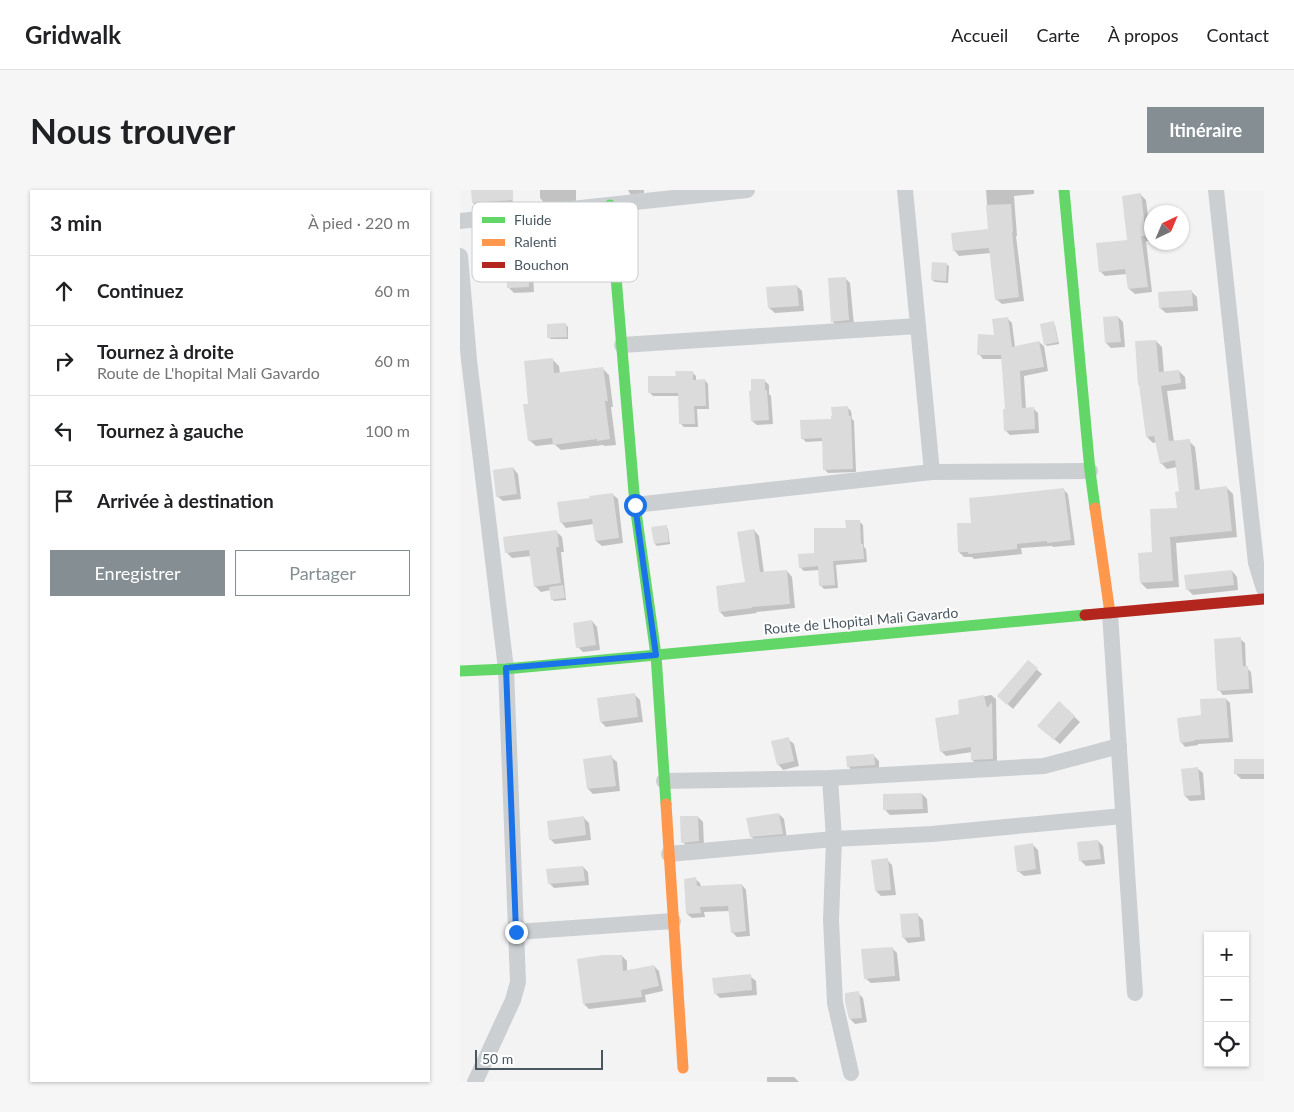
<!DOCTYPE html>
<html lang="fr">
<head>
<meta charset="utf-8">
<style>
	body { margin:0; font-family:Lato,sans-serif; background:#f6f6f6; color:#202124 }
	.controls { position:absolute; right:15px; bottom:15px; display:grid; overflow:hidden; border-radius:0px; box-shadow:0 1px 4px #0004 }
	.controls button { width:45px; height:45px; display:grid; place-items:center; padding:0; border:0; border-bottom:1px solid #e0e0e0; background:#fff; color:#202124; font:25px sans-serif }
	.compass { position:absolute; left:684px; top:15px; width:45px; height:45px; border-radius:50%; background:#fff; box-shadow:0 1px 4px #0004; rotate:44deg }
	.scale { position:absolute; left:15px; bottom:12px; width:128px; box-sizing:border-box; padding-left:5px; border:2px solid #495760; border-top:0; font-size:14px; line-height:18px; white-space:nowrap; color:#495760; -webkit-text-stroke:4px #fff; paint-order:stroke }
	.stop { position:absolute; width:15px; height:15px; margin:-11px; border:4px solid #1a73e8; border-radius:50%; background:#fff }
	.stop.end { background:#1a73e8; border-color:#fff; box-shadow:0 1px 5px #0008 }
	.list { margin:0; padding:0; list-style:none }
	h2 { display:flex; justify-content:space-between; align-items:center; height:65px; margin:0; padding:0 20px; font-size:21px }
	h2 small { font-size:16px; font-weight:400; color:#757577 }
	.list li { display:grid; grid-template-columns:32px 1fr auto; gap:15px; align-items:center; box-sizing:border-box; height:70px; padding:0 20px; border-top:1px solid #e0e0e0 }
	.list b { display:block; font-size:19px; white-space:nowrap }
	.list p { margin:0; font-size:16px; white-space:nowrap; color:#757577 }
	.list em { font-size:16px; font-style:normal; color:#757577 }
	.actions { display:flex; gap:10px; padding:15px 20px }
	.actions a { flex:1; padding:11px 0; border:1px solid #848e93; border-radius:0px; text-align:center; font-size:18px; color:#848e93 }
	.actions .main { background:#848e93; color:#fff }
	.icon { flex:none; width:28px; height:28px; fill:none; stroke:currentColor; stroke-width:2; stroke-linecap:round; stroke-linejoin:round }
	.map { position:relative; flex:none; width:804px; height:892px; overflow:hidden; border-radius:0px }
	header { display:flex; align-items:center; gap:30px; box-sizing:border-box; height:70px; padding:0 25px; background:#fff; border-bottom:1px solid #e0e0e0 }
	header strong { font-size:24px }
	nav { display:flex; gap:28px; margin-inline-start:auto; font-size:18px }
	.intro { display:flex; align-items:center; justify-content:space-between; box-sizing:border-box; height:120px; padding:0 30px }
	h1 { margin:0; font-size:35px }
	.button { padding:12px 22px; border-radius:0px; background:#848e93; color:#fff; font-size:18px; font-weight:700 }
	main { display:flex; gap:30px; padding:0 30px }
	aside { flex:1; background:#fff; border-radius:0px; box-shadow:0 1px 4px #0004 }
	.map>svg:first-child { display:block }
	.shadow { fill:#0003 }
	.building { fill:#dbdbdc }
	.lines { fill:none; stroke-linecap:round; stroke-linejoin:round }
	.street { stroke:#cccfd1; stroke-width:16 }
	.fast { stroke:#63d668; stroke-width:11 }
	.slow { stroke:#ff974d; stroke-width:11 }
	.jam { stroke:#b3261e; stroke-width:11 }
	.route { stroke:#1a73e8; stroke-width:6 }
	.labels { text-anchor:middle; stroke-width:4; stroke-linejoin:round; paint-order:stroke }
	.street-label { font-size:14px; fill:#495760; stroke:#fff }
	.key { fill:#fff; stroke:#c8cdcf; stroke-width:1 }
	.key-label { font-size:14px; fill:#495760 }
</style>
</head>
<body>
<header>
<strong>Gridwalk</strong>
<nav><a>Accueil</a><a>Carte</a><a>À propos</a><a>Contact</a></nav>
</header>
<div class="intro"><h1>Nous trouver</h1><a class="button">Itinéraire</a></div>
<main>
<aside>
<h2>3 min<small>À pied · 220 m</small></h2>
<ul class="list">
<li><svg class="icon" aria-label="ahead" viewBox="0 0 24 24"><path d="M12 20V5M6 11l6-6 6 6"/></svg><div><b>Continuez</b></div><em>60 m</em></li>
<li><svg class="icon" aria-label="right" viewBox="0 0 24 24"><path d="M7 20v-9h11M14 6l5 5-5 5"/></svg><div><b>Tournez à droite</b><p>Route de L'hopital Mali Gavardo</p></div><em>60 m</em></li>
<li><svg class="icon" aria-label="left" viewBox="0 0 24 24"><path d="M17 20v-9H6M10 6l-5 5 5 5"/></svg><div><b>Tournez à gauche</b></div><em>100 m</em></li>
<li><svg class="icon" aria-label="arrive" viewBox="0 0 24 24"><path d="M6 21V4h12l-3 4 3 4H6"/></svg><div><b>Arrivée à destination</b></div></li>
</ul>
<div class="actions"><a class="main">Enregistrer</a><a>Partager</a></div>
</aside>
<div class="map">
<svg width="804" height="892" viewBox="0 0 804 892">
	<rect width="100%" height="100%" fill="#f3f3f3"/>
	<g class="shadow">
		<polygon points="12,0 52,0 53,18 22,21 13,13"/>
		<polygon points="80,0 116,0 116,14 85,14 80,8"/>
		<polygon points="168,0 184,0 184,3 171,5 169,2"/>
		<polygon points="526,0 574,0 574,4 554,6 557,46 556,46 564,111 542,114 536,109 531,63 499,66 494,60 529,40"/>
		<polygon points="681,5 686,10 691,51 686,51 692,102 675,104 669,99 667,84 645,86 640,81 668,51"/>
		<polygon points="67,61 72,66 74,102 54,103 48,97"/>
		<polygon points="486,74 489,76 488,93 475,92 472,90"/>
		<polygon points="385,88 390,93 394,135 377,136 372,131"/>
		<polygon points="337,96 342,101 344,121 315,123 309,118"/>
		<polygon points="732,102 737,107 738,121 706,123 700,118"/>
		<polygon points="658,127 663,132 665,157 651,158 646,153"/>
		<polygon points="548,129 552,133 555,157 579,152 584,156 588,181 564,186 566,219 573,218 578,223 579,243 550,245 545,240 546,220 543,169 523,169 519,164 535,146"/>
		<polygon points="593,133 595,135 599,154 587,156 585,154"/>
		<polygon points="105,134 108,137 108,149 91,149 88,147"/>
		<polygon points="696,151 702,157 704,183 719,181 725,187 726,199 707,201 714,252 729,251 735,257 740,300 767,298 773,304 777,347 716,353 719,397 687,399 681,393 693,363 719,319 720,302 717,277 707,279 701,273 697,252 693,253 687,247"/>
		<polygon points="93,170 99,176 100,184 143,179 149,185 153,217 151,217 156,255 145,256 143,255 101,260 94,254 76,256 69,250 69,215"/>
		<polygon points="233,183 236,186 236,191 245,190 248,194 249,219 237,219 238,237 224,237 220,233 220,206 193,206 189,202 217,187"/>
		<polygon points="305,191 309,195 309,204 311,206 313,234 297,235 292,231"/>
		<polygon points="387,217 391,221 392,229 394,231 396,282 368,283 364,279 363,251 346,252 342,248 372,230"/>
		<polygon points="53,278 58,284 61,309 43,311 37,306"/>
		<polygon points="603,299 608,304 615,355 593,357 592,356 561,358 562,364 514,369 512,367 504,367 499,362 513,334"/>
		<polygon points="152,304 158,309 163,353 142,356 136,351 134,334 106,338 101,332 131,309"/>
		<polygon points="399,331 403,335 404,357 406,359 407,372 376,375 378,398 364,399 360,395 360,380 344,381 340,377 387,339"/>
		<polygon points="206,337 208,339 210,354 197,356 195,354"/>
		<polygon points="294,340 299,346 304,383 327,381 332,387 335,418 296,422 297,423 265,427 260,422 286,394"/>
		<polygon points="97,342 102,347 104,362 101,362 106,410 94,411 92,409 91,400 81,402 75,396 71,366 52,368 47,363"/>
		<polygon points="772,381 777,387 778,400 733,405 727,399"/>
		<polygon points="132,431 137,437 140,460 123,462 118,457"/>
		<polygon points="780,449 785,453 786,477 791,482 793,503 763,505 759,500"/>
		<polygon points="568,472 582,484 553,519 544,511"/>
		<polygon points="174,504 180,510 183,532 146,537 141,532"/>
		<polygon points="531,505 536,509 537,573 517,574 512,570 512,562 486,566 481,561 500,525 499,511"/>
		<polygon points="766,509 770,513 773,552 738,554 738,555 725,557 721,552 742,526"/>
		<polygon points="599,513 620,532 600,554 584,541"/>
		<polygon points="328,549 334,554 339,576 323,580 318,574"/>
		<polygon points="413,565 419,571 419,580 393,582 388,576"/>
		<polygon points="151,567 157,572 160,601 133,604 128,599"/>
		<polygon points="804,570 804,589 781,589 776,584"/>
		<polygon points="737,578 743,583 745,610 730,611 725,606"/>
		<polygon points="462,604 467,609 468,623 430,625 425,620"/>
		<polygon points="319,624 324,629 327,649 296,651 291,646"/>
		<polygon points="123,627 129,633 131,650 95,654 90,649"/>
		<polygon points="238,627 243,632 244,656 228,658 223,652"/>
		<polygon points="638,651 643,656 645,674 626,676 621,671 619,653"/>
		<polygon points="572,654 578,660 581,684 564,686 558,681"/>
		<polygon points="427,670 432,675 436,705 421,706 416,701"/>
		<polygon points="123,677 128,682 129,695 94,698 89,693"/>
		<polygon points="235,689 240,693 241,697 282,695 286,700 290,746 277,747 272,742 270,721 244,722 245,727 232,728 227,724"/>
		<polygon points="457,724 463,730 465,751 448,753 443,747"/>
		<polygon points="432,758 437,763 440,791 411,793 405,788"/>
		<polygon points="162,766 167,771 167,782 194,776 199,781 203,801 185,805 186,812 129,819 124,814"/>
		<polygon points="290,786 296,791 297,805 260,808 255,803"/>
		<polygon points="398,803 403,808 407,832 395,834 390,829"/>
		<polygon points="307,887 334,887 339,892 307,892"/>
	</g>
	<g class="building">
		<polygon points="11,0 53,0 53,10 12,13"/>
		<polygon points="681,3 686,46 681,46 688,97 668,99 665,79 639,82 636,53 667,50 662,6"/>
		<polygon points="551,14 553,42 552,42 559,107 535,110 529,58 493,61 491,43 528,39 526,15"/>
		<polygon points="68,59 69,97 47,98 46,60"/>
		<polygon points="472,72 487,73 486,91 471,90"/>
		<polygon points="386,87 389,130 371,132 368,88"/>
		<polygon points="337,95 339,116 308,118 306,97"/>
		<polygon points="732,100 733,116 699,118 698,102"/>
		<polygon points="658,126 661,152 645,153 643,127"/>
		<polygon points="548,127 552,157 579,151 584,177 560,181 562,218 574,217 575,239 544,241 543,219 545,219 541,165 517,165 518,144 534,145 532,129"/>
		<polygon points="594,131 598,152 584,155 580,134"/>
		<polygon points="106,133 107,147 87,148 87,134"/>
		<polygon points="696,150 699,182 719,180 721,193 701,196 709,251 730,249 735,300 767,296 772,341 710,347 713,391 680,393 678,363 692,362 690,319 717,318 715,302 719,301 715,270 700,274 694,246 686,247 679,195 678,195 675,151"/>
		<polygon points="93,168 94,183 143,177 148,211 145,211 150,249 137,251 137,249 93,255 92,248 68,251 63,214 68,214 64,171"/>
		<polygon points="215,181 233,181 233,190 245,189 246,216 234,216 235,234 219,234 218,203 188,203 188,186 216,186"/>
		<polygon points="291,189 305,189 305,200 307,200 309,230 291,231 289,201 291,201"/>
		<polygon points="388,216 389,226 391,226 393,279 363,280 362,248 341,249 340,230 371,229 371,226 372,226 371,217"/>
		<polygon points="53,277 57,304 36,307 33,280"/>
		<polygon points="604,298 611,350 587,353 587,351 557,354 557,359 508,364 508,362 498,362 497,333 511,333 509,308 541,305"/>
		<polygon points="153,303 159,348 135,351 132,329 100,333 97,312 130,308 129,306"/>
		<polygon points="385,330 400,330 401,354 403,354 404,369 373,371 375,395 359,396 358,376 339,378 338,364 354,363 354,338 386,338"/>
		<polygon points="207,335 209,352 194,354 191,337"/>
		<polygon points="294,339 300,382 327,380 330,414 292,417 292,418 259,422 256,396 285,392 277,342"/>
		<polygon points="97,340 99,357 96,357 101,393 74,397 69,360 45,363 43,347"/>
		<polygon points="772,380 774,395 726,400 724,385"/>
		<polygon points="103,395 105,408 91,410 89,397"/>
		<polygon points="132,430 136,455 116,458 113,433"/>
		<polygon points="781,447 783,476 788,476 789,499 757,501 754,449"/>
		<polygon points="568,470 578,478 547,515 537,506"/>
		<polygon points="175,503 178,527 140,532 137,508"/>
		<polygon points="524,505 527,518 532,512 533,569 511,570 511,557 480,562 475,528 499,524 498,510"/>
		<polygon points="766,508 769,548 734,550 734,551 720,553 717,528 741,525 740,509"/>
		<polygon points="599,511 615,526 594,550 577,536"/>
		<polygon points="329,547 334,571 317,575 311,551"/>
		<polygon points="414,564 415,575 387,577 386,566"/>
		<polygon points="152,565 156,596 127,599 123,569"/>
		<rect x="774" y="569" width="30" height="15"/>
		<polygon points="738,577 741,605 724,606 721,579"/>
		<polygon points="462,603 463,619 423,620 423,604"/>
		<polygon points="319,623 323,644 290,647 286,628"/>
		<polygon points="124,626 126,645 89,650 87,631"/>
		<polygon points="220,626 238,626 239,651 221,653"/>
		<polygon points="638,650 641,669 619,671 617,652"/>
		<polygon points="573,653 576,679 557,682 554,656"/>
		<polygon points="428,668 431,700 415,701 411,670"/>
		<polygon points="123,676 125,691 88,694 86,679"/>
		<polygon points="236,687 237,696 282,694 286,741 271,743 268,716 240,717 241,723 226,724 224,689"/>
		<polygon points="458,723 460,747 442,748 440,724"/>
		<polygon points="433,757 435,786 404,789 401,759"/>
		<polygon points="143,765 162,765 163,781 194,775 199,796 181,800 182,807 123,814 117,769"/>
		<polygon points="291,784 292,800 254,804 252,788"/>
		<polygon points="399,801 402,828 389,829 385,812 385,803"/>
	</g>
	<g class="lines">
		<g class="street">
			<polyline points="445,0 472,282"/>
			<polyline points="756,0 796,373 804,399"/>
			<polyline points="0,31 287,0"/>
			<polyline points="0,66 9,170 46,479 58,792 53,810 15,892"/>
			<polyline points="162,155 458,136"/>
			<polyline points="175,315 472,282 630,281"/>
			<polyline points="650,423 675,803"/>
			<polyline points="370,588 374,649 371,730 375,813 391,883"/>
			<polyline points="204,591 370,588 584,576 659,556"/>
			<polyline points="209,664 374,649 472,644 663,626"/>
			<polyline points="56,742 213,731"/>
		</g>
		<g class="fast">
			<polyline points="604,0 630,281 635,318"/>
			<polyline points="150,15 175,315 196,465 206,614"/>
			<polyline points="0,481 46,479 625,425"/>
		</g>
		<g class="slow">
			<polyline points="635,318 650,423"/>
			<polyline points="206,614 223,878"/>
		</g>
		<polyline class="jam" points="625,425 804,409"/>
	</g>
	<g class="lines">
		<polyline class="route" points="56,742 46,478 196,465 175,315"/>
	</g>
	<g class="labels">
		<g class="street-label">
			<text transform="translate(401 431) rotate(-5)" y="5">Route de L'hopital Mali Gavardo</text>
		</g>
	</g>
	<rect x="12" y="12" width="166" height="80" rx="8" class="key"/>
	<rect x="22" y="27" width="23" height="6" fill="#63d668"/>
	<rect x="22" y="49" width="23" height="7" fill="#ff974d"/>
	<rect x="22" y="72" width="23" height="6" fill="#b3261e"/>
	<g class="key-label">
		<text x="54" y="35">Fluide</text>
		<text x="54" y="57">Ralenti</text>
		<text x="54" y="80">Bouchon</text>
	</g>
</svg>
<div class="controls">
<button>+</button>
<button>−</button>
<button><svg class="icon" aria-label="locate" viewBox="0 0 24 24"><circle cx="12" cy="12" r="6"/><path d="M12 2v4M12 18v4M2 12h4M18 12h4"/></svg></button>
</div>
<svg class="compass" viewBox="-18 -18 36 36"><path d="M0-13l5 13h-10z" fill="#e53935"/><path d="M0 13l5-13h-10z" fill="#757577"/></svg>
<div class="scale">50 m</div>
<div class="stop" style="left:175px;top:315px"></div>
<div class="stop end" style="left:56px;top:742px"></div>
</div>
</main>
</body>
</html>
